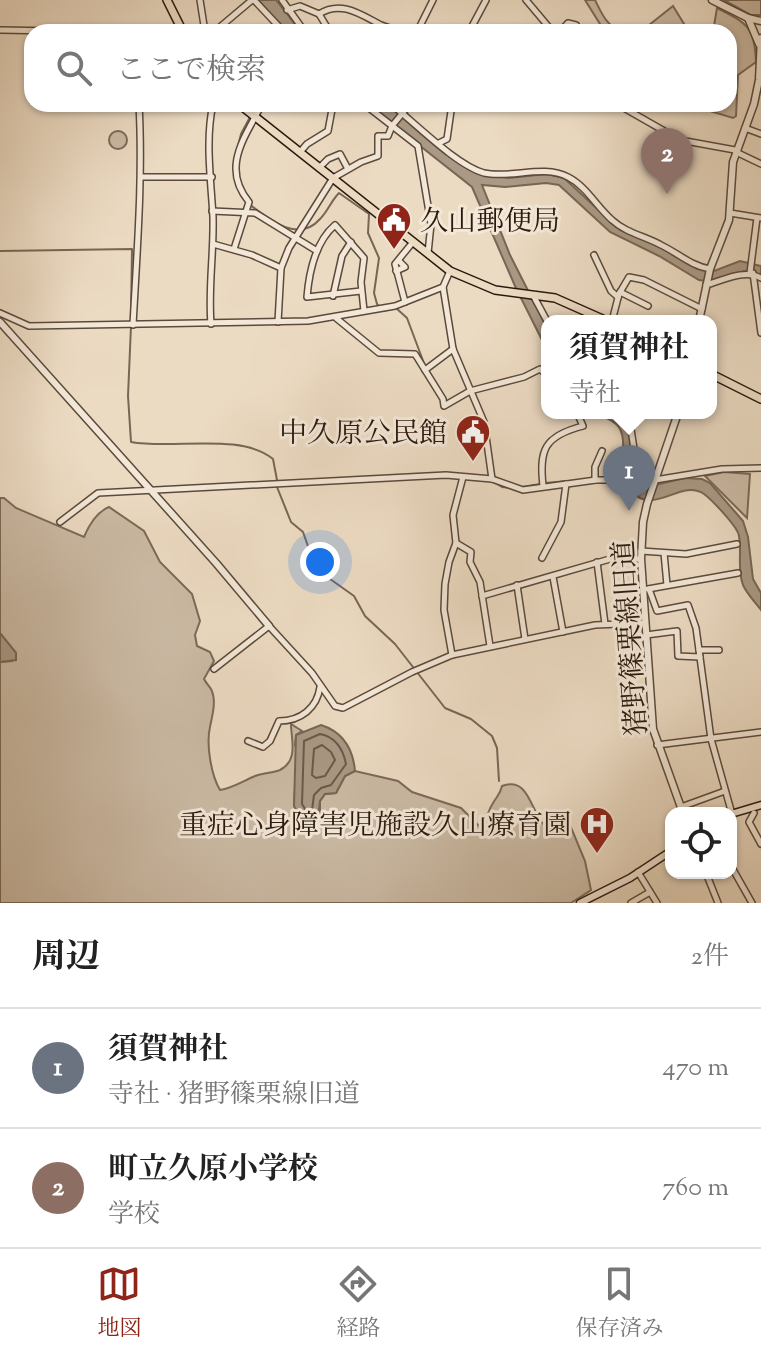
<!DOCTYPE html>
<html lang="ja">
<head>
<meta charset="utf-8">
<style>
	body { margin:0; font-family:"Sorts Mill Goudy","Noto Serif JP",serif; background:#f6f6f6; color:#222 }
	.controls { position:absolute; right:24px; bottom:24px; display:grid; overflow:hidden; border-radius:16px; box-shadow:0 2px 6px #0004 }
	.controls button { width:72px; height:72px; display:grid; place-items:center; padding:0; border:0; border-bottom:2px solid #e0e0e0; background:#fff; color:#222; font:40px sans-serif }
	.you { position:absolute; left:320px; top:562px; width:28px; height:28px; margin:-20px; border:6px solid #fff; border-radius:50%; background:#1a73e8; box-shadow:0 0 0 12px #1a73e833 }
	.badge { display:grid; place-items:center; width:52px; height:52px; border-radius:50%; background:#8f2418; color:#fff; font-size:26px; font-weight:700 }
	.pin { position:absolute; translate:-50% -66px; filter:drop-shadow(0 2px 4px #0008) }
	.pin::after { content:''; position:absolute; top:42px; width:28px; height:24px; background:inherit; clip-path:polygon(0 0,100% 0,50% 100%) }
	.popup { position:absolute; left:541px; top:315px; width:176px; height:104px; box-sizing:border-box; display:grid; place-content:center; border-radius:16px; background:#fff; filter:drop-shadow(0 2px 6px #0005); font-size:26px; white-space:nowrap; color:#767676 }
	.popup b { font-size:30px; color:#222 }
	.popup::after { content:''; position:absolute; left:50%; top:100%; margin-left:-16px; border:16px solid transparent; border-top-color:#fff }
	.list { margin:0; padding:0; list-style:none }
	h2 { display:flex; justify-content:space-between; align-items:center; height:104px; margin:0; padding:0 32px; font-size:34px }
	h2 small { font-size:26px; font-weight:400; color:#767676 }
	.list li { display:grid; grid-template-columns:52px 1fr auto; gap:24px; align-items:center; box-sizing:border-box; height:120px; padding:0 32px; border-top:2px solid #e0e0e0 }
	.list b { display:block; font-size:30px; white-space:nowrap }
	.list p { margin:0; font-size:26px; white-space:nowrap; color:#767676 }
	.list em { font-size:26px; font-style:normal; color:#767676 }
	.icon { flex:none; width:44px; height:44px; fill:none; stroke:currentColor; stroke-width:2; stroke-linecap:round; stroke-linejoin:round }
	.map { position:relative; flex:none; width:761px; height:903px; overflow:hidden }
	.search { position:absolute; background:#fff; box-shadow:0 2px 6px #0004; left:24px; right:24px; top:24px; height:88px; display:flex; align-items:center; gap:20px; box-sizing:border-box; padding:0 28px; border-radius:24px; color:#767676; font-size:30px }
	.sheet { height:344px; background:#fff }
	nav { display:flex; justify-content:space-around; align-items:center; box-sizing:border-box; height:112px; border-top:2px solid #e0e0e0; background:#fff; font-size:22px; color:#767676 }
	nav a { display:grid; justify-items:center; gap:4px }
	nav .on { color:#8f2418 }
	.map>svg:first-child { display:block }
	.green { fill:#cbbaa4; stroke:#7b6a59; stroke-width:2 }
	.water { fill:#aa9985; stroke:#765; stroke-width:2 }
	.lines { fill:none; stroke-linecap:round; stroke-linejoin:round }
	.shore { stroke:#6a594a; stroke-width:2 }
	.stream { stroke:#765; stroke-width:2 }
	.minor-casing { stroke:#5b4a3b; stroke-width:8 }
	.tertiary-casing { stroke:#5b4a3b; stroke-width:9 }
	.secondary-casing { stroke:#2b190e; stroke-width:9 }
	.primary-casing { stroke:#2b190e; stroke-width:10 }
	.minor { stroke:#f3e8d8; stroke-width:5 }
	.tertiary { stroke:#f3e8d8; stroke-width:6 }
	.secondary { stroke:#f3e8d8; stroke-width:6 }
	.primary { stroke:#ecdbc3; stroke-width:7 }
	.labels { text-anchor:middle; stroke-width:6; stroke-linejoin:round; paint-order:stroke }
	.poi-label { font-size:28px; fill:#2b190e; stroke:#f3e8d8; text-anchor:end }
	.street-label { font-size:28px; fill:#2b190e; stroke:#f3e8d8 }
</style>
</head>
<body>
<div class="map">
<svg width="761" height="903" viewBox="0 0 761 903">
	<rect width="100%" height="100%" fill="#ecdbc3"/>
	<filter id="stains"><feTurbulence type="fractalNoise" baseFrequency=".0025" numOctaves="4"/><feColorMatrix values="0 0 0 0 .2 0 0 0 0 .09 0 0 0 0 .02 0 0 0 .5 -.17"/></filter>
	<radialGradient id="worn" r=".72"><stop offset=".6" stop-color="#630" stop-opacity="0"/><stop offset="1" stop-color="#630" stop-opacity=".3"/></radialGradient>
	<g class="green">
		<path d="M 585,0 L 595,0 C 602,14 607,27 623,32 L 605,32 Z"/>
		<polygon points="724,0 761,0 761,15 751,15"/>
		<polygon points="673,6 689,32 671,32 666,25 654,32 647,32 644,29"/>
		<path d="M 717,8 C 747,23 755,27 756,62 L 738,75 L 736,116 L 733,118 L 687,104 L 729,104 L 729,32 L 708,31 L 714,26 Z"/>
		<circle cx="118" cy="140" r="9"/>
		<polygon points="724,472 750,474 747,518 705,476"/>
		<path d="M 0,498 L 4,498 L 16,508 L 84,537 C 89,525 97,512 109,507 L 144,531 L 160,562 L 192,594 L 200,621 L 195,635 L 197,646 L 210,652 L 214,661 L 204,679 C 206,683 209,686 211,689 C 217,701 212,716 210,727 C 206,744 211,775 220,790 C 233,788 243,781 255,776 C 263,773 273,773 280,770 C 299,760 291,739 291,724 L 302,731 L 296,735 L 295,745 L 297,750 L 294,806 L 320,814 L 320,801 L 325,794 L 336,793 L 345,776 L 355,771 L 398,781 L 412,792 L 461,808 L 480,827 C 489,817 487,812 493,803 C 497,796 500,795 502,786 C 532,775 530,818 549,829 L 563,822 L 570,825 L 585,861 L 591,890 L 571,903 L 0,903 L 0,662 L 12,661 L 16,653 L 0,633 Z"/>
	</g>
	<g class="water">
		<polygon points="256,0 276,0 301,32 286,32"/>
		<polygon points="367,104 387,104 479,174 509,178 547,174 564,178 620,230 658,246 697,269 714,271 740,261 761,266 761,275 744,271 712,282 699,280 659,256 610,232 559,185 546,183 505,187 482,185 510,255 547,328 547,350 515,286 472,187"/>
		<path d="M 597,413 L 616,413 L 629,425 C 632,445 629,475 647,487 L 685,478 L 702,479 L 710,483 L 743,521 L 748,537 L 753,579 L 761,593 L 761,610 C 755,602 747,594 743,585 C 737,570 742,552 739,536 C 738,527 712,500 704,494 C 680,478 654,518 630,490 C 613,471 631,443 618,426 C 613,420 604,417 597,413 Z"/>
		<polygon points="0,633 16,653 16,660 0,662"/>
		<path d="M 321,725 C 343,732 353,749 355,771 L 345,776 L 336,793 L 325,794 L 320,801 L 316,832 L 308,834 L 294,806 L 296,735 Z"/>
	</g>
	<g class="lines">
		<g class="shore">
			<path d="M 320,734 C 336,737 343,749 346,764 L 331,785 L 321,788 L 314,795 L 312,810 L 307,812 L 302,804 L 304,741 Z"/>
			<polygon points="322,745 331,752 335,760 325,776 316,778 312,775 314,749"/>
		</g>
		<g class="stream">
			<polyline points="236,154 241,134 257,104"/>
			<polyline points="236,184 244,199"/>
			<path d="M 249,204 C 269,219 298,244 320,219 C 328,211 331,201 339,193 L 369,214 L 368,233 L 379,258 L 374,293 L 377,304 L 383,311 L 396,308 L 407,318 L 425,366"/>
			<polyline points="0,251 132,249 131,315"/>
			<path d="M 131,326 L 128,396 L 131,442 C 172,450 240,432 273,459 L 277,480"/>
			<polyline points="482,412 487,428"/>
			<polyline points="494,482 502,487 512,488"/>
			<polyline points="546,483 567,481"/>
			<polyline points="277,487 291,522 303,532 316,569 354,596 365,616 395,644 445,708 471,719 492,736 497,748 499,781"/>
			<polyline points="522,487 540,484"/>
		</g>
		<g class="minor-casing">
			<g id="minor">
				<polyline points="200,0 205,32"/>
				<polyline points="254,0 284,32"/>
				<polyline points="282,0 305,32"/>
				<polyline points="526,0 553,32"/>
				<path d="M 287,10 L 300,6 L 319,14 C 341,0 360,14 381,25 C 392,30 408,32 419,30"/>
				<polyline points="319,14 330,32"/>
				<polyline points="0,30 114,32"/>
				<polyline points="420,31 419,28 433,0"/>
				<polyline points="214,32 252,0"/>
				<polyline points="469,32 486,0"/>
				<polyline points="560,32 568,23 576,25"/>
				<polyline points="364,104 418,146 431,224 428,253"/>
				<path d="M 391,104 C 415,123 456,165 484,173 C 512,179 543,164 568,177 C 586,186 597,207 612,220 C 626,233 645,236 661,245 C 678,253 691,266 710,269"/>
				<polyline points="617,104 680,140 735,150"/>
				<polyline points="745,128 761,134"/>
				<polyline points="439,143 447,139 452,104"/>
				<polyline points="300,152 307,144 328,131 333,104"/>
				<polyline points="736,152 761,164"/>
				<polyline points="319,168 328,159 340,154 348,169"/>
				<polyline points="142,177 212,177"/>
				<polyline points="212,211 255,213 317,251"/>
				<polyline points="730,213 761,218"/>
				<polyline points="213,244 252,255 281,268"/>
				<path d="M 234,249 L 249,202 C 220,167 246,136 262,104"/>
				<polyline points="594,255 611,291 618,297"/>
				<polyline points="396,271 405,267 399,261"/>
				<polyline points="450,271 443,287 453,349 484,422 492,479"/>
				<polyline points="750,273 757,218"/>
				<polyline points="753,273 761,333"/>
				<path d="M 706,285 C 724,280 744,269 761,278"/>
				<path d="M 361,291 L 307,297 C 309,273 315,242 335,225 L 364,258 L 361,282 L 364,311"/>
				<polyline points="620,292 648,306"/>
				<polyline points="533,295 547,321"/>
				<polyline points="333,296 342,256 351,242"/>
				<polyline points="405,302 395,264 413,242"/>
				<polyline points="0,313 29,326 308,321 395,306 443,287"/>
				<polyline points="336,318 379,353 415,354 443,399 444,406 470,391 524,377 540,369 547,375"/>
				<polyline points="612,321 619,294 629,277 644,280 702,309"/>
				<polyline points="278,322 281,268 289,248 333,178 361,162 378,156 378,136 388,136 392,126 410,104"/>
				<path d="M 211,324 C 208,288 214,253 213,217 C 211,180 205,140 213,104"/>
				<path d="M 133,325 C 137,251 143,178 139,104"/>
				<polyline points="425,370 453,349"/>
				<polyline points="620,413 630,423 639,481"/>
				<polyline points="595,480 595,467 602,451"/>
				<path d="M 543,486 C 539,450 544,436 583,426 L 577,413"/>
				<polyline points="60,522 98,493 446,475 492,479 523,490 596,480 655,480 722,469 761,468"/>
				<polyline points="456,543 471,552 470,562 480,582 490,646"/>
				<polyline points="641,551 686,554 737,544"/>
				<polyline points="664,553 667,585"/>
				<polyline points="542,558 561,522 566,484"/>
				<polyline points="597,562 605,624"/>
				<polyline points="553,577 563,632"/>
				<polyline points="517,585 525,639"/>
				<polyline points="648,589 738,573"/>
				<polyline points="649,589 657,611 688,605 696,628 699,650"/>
				<polyline points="482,596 610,559 641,559"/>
				<polyline points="646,635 677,631 678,656 700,657"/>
				<polyline points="719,650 699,650 711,739 732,814"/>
				<polyline points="452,655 444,610 445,584 449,562 456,543 453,515 463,477"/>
				<polyline points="214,669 269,626 312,673 335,706 343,708 412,672 452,655 595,625 645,623"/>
				<path d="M 248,741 L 263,747 L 270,741 L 279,721 C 301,721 317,708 320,687"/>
				<polyline points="657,745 761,732"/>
				<polyline points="681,807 725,791"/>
				<polyline points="754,813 749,822 761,844"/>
				<polyline points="731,866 752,903"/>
				<polyline points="638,872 657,903"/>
				<polyline points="706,873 718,903"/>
				<polyline points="631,903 650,892"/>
			</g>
		</g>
		<g class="tertiary-casing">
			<g id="tertiary">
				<polyline points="712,0 748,18 761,21"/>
				<polyline points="748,18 759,44"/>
				<polyline points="699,321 710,269 729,220 733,162 754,104 759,80 761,38"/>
				<polyline points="0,322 216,563 269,626"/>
				<polyline points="678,413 647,504 643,522 641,559 653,729 683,813"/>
			</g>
		</g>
		<g class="secondary-casing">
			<g id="secondary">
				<polyline points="731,814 761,805"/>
				<polyline points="580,903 630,878 671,851"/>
			</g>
		</g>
		<g class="primary-casing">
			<g id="primary">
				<polyline points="167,0 183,32"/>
				<polyline points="239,104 450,271 495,290 555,298 607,321"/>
				<polyline points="711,374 761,399"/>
			</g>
		</g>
		<use href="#minor" class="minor"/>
		<use href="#tertiary" class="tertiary"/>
		<use href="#secondary" class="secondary"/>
		<use href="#primary" class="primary"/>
	</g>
	<defs>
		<g id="civic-pin" transform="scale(1.8)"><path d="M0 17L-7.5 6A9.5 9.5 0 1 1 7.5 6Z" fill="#8f2418" stroke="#f3e8d8"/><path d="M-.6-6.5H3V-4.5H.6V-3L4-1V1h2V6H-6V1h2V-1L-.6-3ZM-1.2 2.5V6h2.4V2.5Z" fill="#fff"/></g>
		<g id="hospital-pin" transform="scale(1.8)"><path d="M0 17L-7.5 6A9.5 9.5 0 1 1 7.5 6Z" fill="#8f2418" stroke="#f3e8d8"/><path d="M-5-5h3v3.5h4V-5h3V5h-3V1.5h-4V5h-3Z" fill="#fff"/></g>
	</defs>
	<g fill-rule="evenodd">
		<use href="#civic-pin" x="394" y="220"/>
		<use href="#civic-pin" x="473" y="432"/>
		<use href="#hospital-pin" x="597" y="824"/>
	</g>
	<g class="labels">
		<g class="poi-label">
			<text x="420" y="230" text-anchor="start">久山郵便局</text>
			<text x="447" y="442">中久原公民館</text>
			<text x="571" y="834">重症心身障害児施設久山療育園</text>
		</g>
		<g class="street-label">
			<text transform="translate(629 638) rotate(-94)" y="10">猪野篠栗線旧道</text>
		</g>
	</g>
	<rect width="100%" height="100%" filter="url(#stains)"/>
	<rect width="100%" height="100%" fill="url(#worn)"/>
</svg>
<div class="controls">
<button><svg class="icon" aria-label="locate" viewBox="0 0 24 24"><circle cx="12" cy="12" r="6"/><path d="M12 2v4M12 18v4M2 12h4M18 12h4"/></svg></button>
</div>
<div class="you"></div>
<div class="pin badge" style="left:629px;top:511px;background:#6b7280">1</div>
<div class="popup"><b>須賀神社</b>寺社</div>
<div class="pin badge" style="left:667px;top:194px;background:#8d6e63">2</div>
<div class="search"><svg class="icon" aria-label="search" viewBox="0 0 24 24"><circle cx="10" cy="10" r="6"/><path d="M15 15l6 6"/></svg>ここで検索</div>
</div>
<section class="sheet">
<h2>周辺<small>2件</small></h2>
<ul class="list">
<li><span class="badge" style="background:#6b7280">1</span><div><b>須賀神社</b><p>寺社 · 猪野篠栗線旧道</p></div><em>470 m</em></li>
<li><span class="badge" style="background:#8d6e63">2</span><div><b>町立久原小学校</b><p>学校</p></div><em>760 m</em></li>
</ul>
</section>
<nav>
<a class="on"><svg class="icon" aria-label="map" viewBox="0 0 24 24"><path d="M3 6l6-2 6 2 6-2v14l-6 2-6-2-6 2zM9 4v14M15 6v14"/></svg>地図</a>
<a><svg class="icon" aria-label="directions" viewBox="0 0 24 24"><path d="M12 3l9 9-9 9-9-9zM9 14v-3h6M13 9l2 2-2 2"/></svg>経路</a>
<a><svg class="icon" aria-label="saved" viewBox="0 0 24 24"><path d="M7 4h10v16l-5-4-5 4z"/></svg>保存済み</a>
</nav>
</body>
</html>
